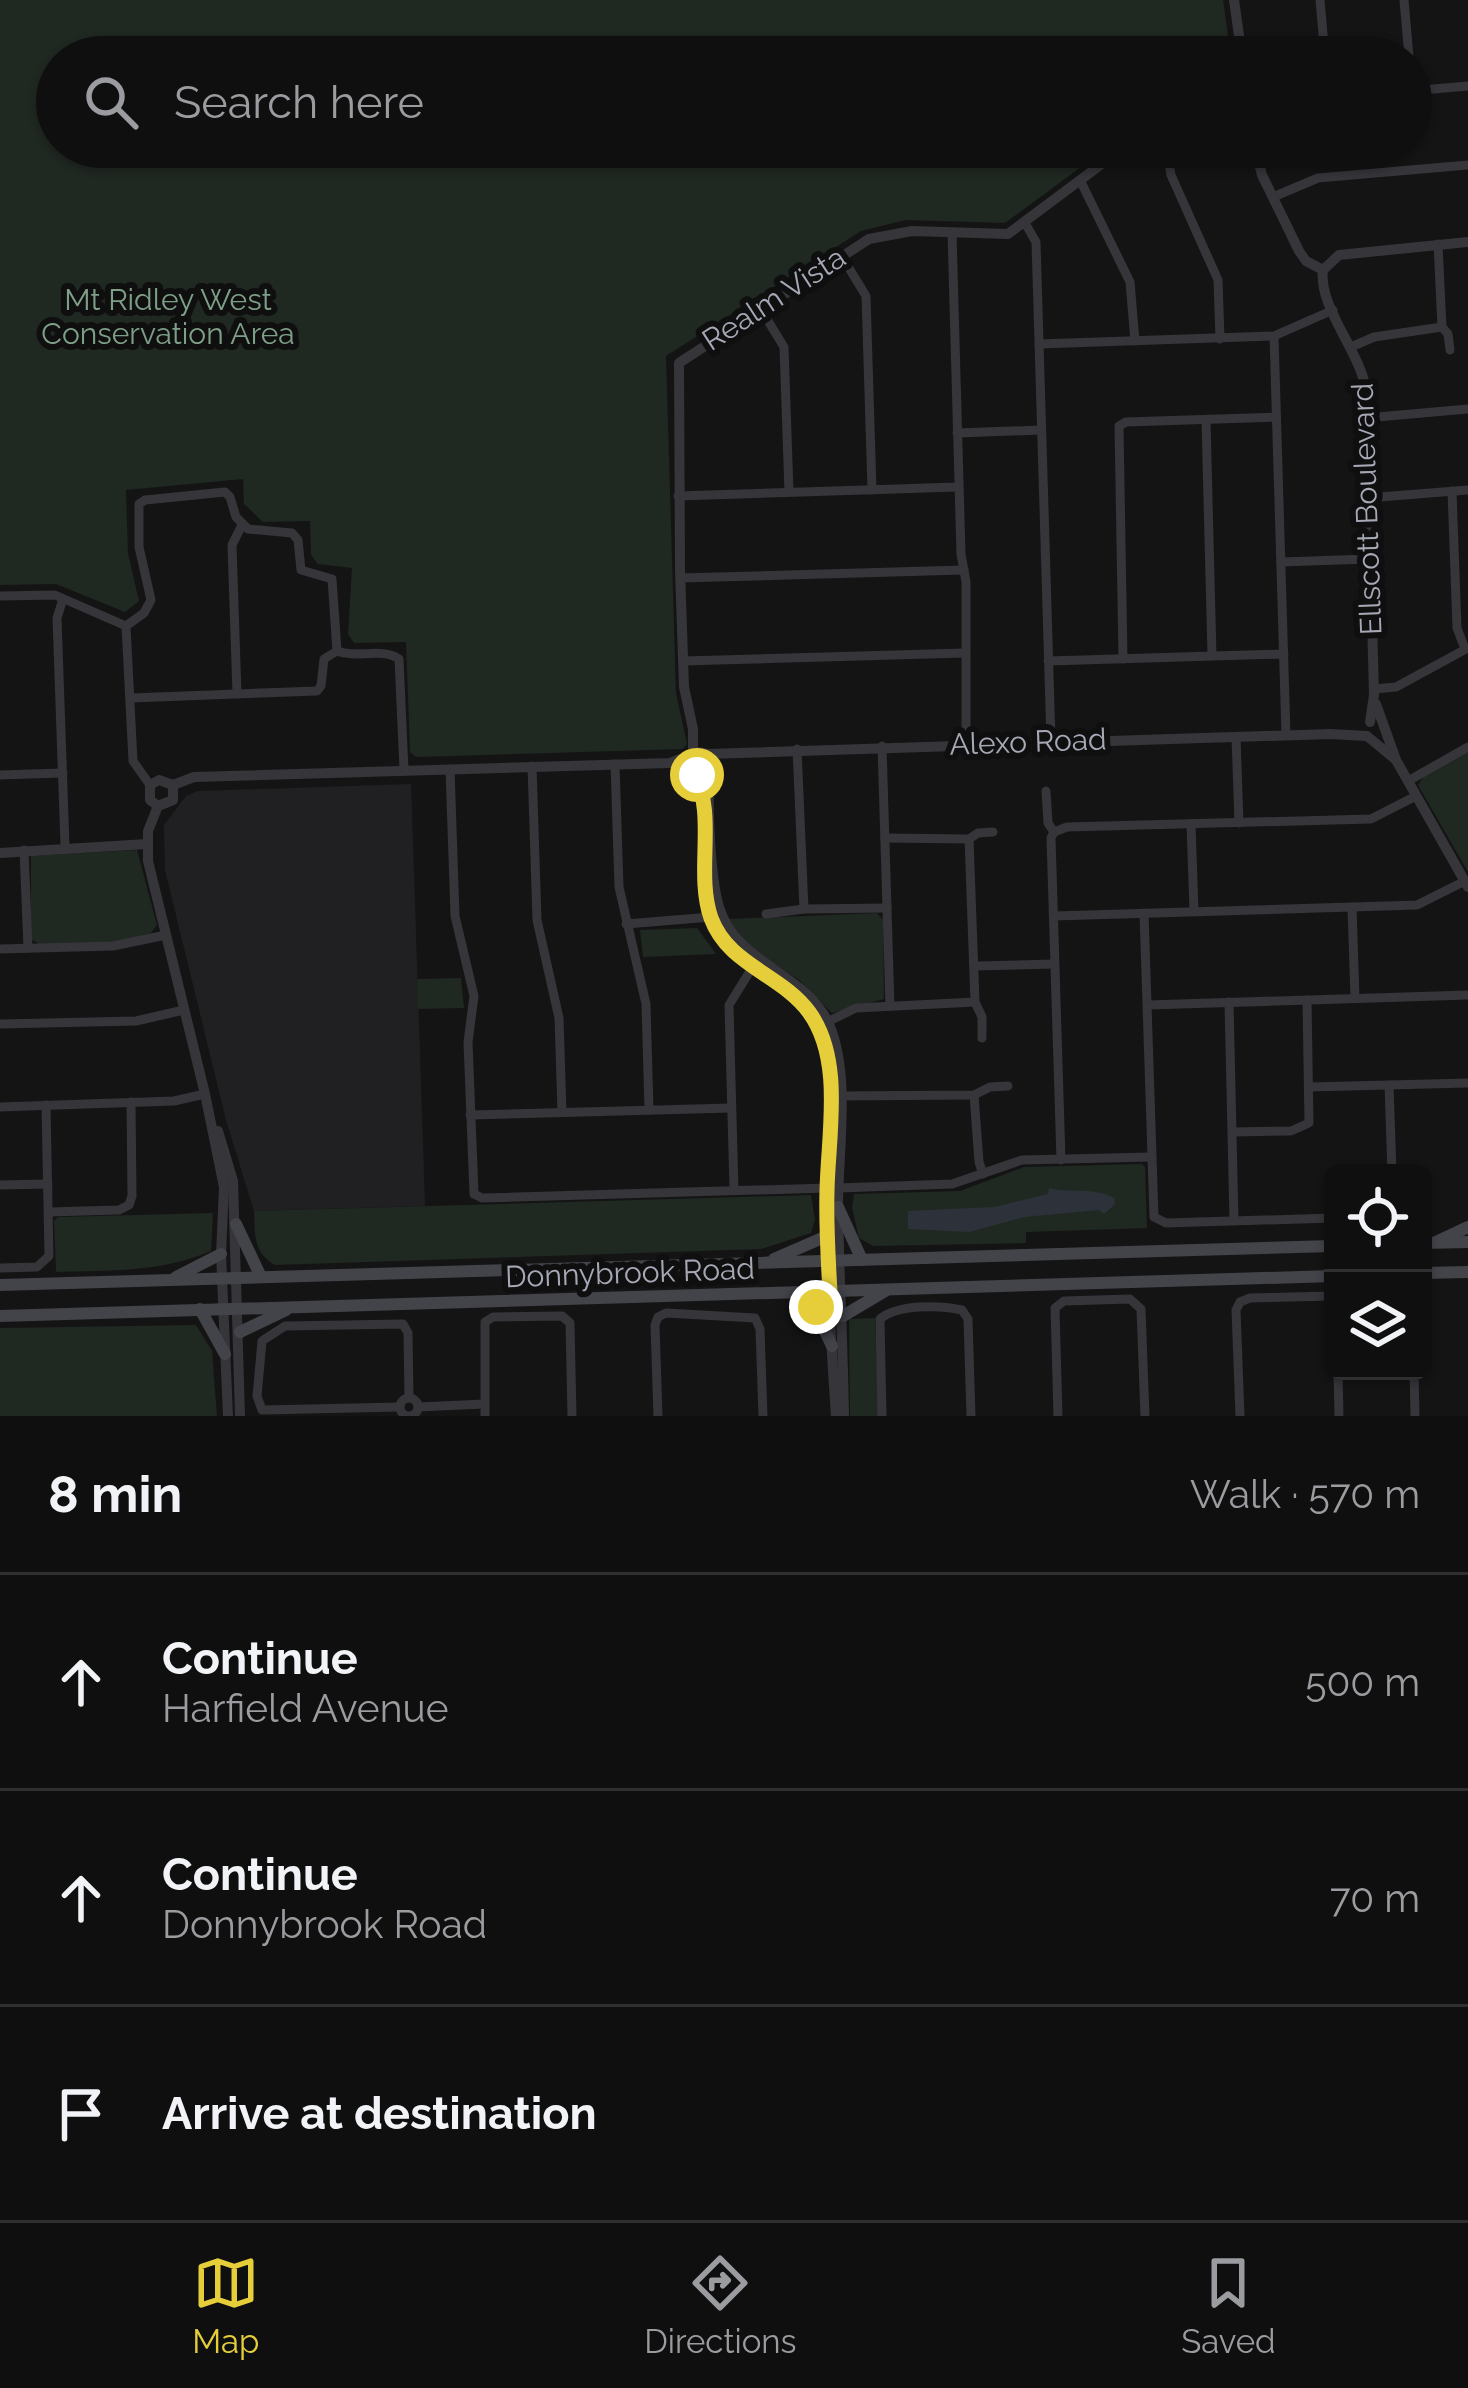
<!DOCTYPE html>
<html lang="en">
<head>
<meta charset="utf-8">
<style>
	body { margin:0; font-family:Raleway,sans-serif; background:#181819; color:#f1f3f6 }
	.controls { position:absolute; right:36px; bottom:36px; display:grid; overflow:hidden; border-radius:18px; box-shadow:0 3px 9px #0004 }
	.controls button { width:108px; height:108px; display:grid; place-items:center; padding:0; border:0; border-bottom:3px solid #2f2f30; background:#0f0f10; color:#f1f3f6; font:60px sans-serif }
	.stop { position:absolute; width:36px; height:36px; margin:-27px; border:9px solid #e6ce3b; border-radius:50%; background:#fff }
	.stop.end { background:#e6ce3b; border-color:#fff; box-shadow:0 3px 12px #0008 }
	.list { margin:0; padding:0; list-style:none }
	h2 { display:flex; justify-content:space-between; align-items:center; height:156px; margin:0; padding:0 48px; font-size:51px }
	h2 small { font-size:39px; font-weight:400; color:#9b9c9f }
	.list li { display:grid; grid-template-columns:78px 1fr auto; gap:36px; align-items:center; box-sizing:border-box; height:216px; padding:0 48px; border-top:3px solid #2f2f30 }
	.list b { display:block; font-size:45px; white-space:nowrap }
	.list p { margin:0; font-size:39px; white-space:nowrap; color:#9b9c9f }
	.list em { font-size:39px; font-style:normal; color:#9b9c9f }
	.icon { flex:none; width:66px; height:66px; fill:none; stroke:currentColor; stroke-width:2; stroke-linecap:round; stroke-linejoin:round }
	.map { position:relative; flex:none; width:1468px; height:1416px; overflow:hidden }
	.search { position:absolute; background:#0f0f10; box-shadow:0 3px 9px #0004; left:36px; right:36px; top:36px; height:132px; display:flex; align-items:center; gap:30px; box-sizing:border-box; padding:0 42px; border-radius:66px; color:#9b9c9f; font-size:45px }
	.sheet { height:804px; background:#0f0f10 }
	nav { display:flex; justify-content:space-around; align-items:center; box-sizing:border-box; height:168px; border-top:3px solid #2f2f30; background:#0f0f10; font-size:33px; color:#9b9c9f }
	nav a { display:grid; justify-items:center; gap:6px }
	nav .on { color:#e6ce3b }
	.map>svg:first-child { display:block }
	.built { fill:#202022 }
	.green { fill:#202822 }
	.water { fill:#2d323a }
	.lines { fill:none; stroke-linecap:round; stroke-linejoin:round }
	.minor { stroke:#35353a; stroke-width:9 }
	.tertiary { stroke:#35353a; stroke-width:10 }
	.secondary { stroke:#43444a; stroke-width:12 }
	.route { stroke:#e6ce3b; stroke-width:15 }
	.labels { text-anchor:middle; stroke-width:12; stroke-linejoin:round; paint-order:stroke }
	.street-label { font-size:30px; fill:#a6a8b5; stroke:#0f0f10 }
	.park-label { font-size:30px; fill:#7e9f87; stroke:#0f0f10 }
</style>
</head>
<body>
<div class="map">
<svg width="1468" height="1416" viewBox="0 0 1468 1416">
	<rect width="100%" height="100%" fill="#141415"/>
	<polygon class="built" points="411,784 425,1206 254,1211 226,1120 165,870 164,825 186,796 198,791"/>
	<g class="green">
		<polygon points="0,0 1223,0 1231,57 57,57 57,147 1108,147 1005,223 906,220 861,231 666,356 676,693 687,744 683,749 416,757 410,752 406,642 354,643 348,634 352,568 318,564 311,555 310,521 263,522 244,504 243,479 126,490 128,553 139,601 125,612 56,584 0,585"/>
		<polygon points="1468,751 1468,872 1418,785 1424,776"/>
		<polygon points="137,850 157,925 150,934 117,942 39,944 31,939 31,856"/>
		<polygon points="877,913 883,920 884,999 832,1013 799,980 750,948 728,919"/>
		<polygon points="697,928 716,954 643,957 640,930"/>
		<polygon points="461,978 464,1008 418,1009 417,979"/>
		<polygon points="1142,1164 1145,1167 1147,1228 1026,1232 1026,1243 873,1246 859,1238 852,1208 854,1194 960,1191 1024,1167"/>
		<path d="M 811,1195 L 815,1220 L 811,1233 L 761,1249 L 275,1265 C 253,1252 255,1235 254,1211 Z"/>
		<path d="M 213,1213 L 211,1251 C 160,1273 110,1270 56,1272 L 54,1221 L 58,1217 Z"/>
		<polygon points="875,1318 879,1416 850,1416 849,1319"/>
		<polygon points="196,1325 212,1351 217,1416 0,1416 0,1328"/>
	</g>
	<path class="water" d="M 1049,1188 C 1068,1194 1092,1186 1114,1198 L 1115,1204 L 1104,1214 L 1099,1210 L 1024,1217 L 969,1232 L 908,1229 L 908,1211 L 995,1207 L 1048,1194 Z"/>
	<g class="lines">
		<g class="minor">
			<polyline points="1320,0 1325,57"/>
			<polyline points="1404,0 1409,57"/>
			<polyline points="1411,91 1468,86"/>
			<polyline points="1166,147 1171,175 1218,280 1220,339"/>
			<polyline points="1080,180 1130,282 1135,341"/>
			<polyline points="1273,197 1318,178 1468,165"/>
			<polyline points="1025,223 1036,242 1051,741"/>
			<polyline points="952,233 961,554 966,582 966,744"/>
			<polyline points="1438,244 1442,327 1448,334 1450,350"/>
			<polyline points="841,255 866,296 872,490"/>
			<polyline points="760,308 784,347 789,492"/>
			<polyline points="1274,336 1286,735"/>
			<polyline points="1039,344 1274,336 1333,310"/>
			<polyline points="1351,347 1374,337 1442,327"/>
			<polyline points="1366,418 1468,409"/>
			<polyline points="1206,420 1212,656"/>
			<polyline points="957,433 1041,430"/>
			<polyline points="1452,491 1457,628 1465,649"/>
			<polyline points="678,496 958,487"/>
			<polyline points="1367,498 1468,490"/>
			<polyline points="1281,562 1369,559"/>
			<polyline points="680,578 964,570"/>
			<polyline points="0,596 55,595 126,626 133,761 150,785"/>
			<polyline points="63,599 57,618 65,846"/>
			<path d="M 126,626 L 144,613 L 151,600 L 139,547 L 139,504 L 145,500 L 225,492 L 230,497 L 236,517 L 248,529 L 292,533 L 298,540 L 301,570 L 332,579 L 337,651 C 357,659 381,647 399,659 L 404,770"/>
			<polyline points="1123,659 1119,426 1126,422 1276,417"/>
			<polyline points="683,661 964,653"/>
			<polyline points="1048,661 1284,654"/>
			<polyline points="1374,689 1396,687 1468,648"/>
			<polyline points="237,694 232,545 242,525"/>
			<polyline points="131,698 317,691 321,686 324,659 337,651"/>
			<polyline points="1236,737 1239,823"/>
			<polyline points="882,746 890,1006"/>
			<polyline points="797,749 804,909"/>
			<polyline points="615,764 619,887 646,1004 649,1110"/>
			<polyline points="532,766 537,920 559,1018 562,1112"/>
			<polyline points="450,769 455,916 474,996 468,1042 474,1194 482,1198 827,1188"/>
			<polyline points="0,775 63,773"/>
			<polyline points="1408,781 1468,747"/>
			<polyline points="1046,791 1048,823 1054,832 1051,838 1061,1160"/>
			<polyline points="1191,824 1194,911"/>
			<polyline points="1054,832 1067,827 1371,819 1416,796"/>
			<polyline points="885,838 969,839 978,833 993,832"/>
			<polyline points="969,839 975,1002 982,1017 982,1038"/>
			<polyline points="24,850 28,948"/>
			<polyline points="1352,907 1355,998"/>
			<polyline points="1144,913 1154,1217 1166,1223 1333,1218"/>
			<polyline points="766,914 804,909 887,908"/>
			<polyline points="1054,916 1417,905 1465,881"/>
			<polyline points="626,924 711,917"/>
			<polyline points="0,949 113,946 166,935"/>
			<polyline points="976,966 1054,964"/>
			<polyline points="1229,1002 1234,1221"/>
			<polyline points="1148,1005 1468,995"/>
			<polyline points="0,1024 136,1021 184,1010"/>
			<polyline points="823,1024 856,1008 975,1002"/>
			<polyline points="1389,1085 1392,1173"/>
			<polyline points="1309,1087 1468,1083"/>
			<polyline points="974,1095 979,1162 983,1174"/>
			<polyline points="835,1096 974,1095 990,1087 1008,1086"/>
			<polyline points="0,1107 174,1101 205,1094"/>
			<polyline points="470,1115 731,1108"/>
			<polyline points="1233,1132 1291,1131 1309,1123 1307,1000"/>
			<polyline points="0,1185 48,1184"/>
			<polyline points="838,1188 952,1184 1022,1160 1152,1157"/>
			<polyline points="734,1190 729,1005 755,963"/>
			<polyline points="49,1212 119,1210 129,1205 132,1196 131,1102"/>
			<polyline points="0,1268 37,1267 49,1256 46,1105"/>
			<polyline points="1338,1371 1339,1416"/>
			<polyline points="1414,1371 1415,1416"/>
			<circle cx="409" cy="1407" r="9"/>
			<polyline points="400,1407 262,1410 257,1396 262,1341 285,1326 403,1324 408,1333 409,1398"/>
			<polyline points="418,1407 484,1404"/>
			<polyline points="485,1416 485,1322 493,1317 562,1316 570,1323 572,1416"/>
			<polyline points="658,1416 655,1325 658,1317 666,1313 755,1318 760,1329 763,1416"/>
			<path d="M 882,1416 L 880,1319 C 898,1304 940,1305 962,1310 L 968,1319 L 971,1416"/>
			<polyline points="1058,1416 1055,1308 1064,1301 1130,1299 1141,1309 1145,1416"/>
			<polyline points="1240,1416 1236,1310 1240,1302 1250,1298 1333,1296"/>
		</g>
		<g class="tertiary">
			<polyline points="1234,0 1242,57"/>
			<polyline points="1255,147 1262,175 1299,251 1306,261 1323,270"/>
			<polyline points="1376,704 1396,760 1468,887"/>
			<path d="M 1370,722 L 1374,695 L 1366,389 C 1359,350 1318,306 1323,270 L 1339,255 L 1468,242"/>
			<polyline points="693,753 693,729 684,687 680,570 679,363 869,239 912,231 1008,234 1103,163 1139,147"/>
			<polyline points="708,754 1330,734 1367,736 1396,760"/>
			<polyline points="173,785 194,777 670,763 691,755"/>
			<polyline points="158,806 148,831 148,861 205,1094 224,1187 221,1254 228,1416"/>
			<polyline points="158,806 150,800 150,785 159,780 173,785"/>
			<polyline points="158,806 173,800 173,785"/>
			<polyline points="0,853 147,844"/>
			<polyline points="218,1131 233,1181 240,1416"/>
			<path d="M 836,1416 C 831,1343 826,1268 827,1195 C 827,1145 840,1086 823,1039 C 807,993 763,983 733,950 C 691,905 712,846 702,792 C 699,778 689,771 689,758 L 697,752 L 708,754 C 713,765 709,767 709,779 C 708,812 710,877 719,907 C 736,964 805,972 829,1024 C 851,1075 838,1151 838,1206 C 839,1276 843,1346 844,1416"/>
		</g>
		<g class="secondary">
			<polyline points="838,1207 862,1260"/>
			<polyline points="236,1224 261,1277"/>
			<polyline points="1436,1242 1468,1227"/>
			<polyline points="1423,1243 1468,1242"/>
			<polyline points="774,1259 827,1236"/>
			<polyline points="1423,1273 1468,1272"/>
			<polyline points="176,1277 221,1254"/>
			<polyline points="0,1285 1333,1246"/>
			<polyline points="806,1292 832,1346"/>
			<polyline points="200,1309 225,1354"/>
			<polyline points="0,1316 1333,1276"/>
			<polyline points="843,1316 885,1291"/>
			<polyline points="240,1332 286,1310"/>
		</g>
	</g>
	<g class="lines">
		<path class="route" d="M 697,775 L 694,773 C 717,815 695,872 711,918 C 728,965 781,974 809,1012 C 844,1060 828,1135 827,1191 C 826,1225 828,1258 830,1292 L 806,1292 L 816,1307"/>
	</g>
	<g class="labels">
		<g class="street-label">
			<text transform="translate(774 299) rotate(-33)" y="10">Realm Vista</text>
			<text transform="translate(1367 509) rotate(-92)" y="10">Ellscott Boulevard</text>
			<text transform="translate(1028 742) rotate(-2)" y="10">Alexo Road</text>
			<text transform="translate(630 1273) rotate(-2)" y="10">Donnybrook Road</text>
		</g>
		<g class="park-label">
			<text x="168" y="310">Mt Ridley West<tspan x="168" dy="34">Conservation Area</tspan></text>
		</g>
	</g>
</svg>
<div class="controls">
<button><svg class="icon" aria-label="locate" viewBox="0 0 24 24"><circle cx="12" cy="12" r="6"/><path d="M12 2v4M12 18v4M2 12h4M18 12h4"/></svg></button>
<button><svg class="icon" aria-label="layers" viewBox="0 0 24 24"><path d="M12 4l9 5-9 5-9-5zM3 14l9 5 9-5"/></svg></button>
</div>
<div class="stop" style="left:697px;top:775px"></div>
<div class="stop end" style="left:816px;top:1307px"></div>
<div class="search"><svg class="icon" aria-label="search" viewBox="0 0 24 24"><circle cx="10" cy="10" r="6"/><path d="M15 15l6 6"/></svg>Search here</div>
</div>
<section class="sheet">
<h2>8 min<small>Walk · 570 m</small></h2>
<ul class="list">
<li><svg class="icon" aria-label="ahead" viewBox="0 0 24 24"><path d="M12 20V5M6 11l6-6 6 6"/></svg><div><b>Continue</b><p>Harfield Avenue</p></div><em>500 m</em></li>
<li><svg class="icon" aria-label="ahead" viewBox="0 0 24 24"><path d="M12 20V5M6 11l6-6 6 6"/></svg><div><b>Continue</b><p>Donnybrook Road</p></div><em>70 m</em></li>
<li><svg class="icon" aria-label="arrive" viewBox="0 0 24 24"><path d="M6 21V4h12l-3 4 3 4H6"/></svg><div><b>Arrive at destination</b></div></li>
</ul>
</section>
<nav>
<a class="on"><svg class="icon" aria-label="map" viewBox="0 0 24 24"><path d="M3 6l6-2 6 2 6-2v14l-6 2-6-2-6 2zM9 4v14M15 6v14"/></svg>Map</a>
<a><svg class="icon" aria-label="directions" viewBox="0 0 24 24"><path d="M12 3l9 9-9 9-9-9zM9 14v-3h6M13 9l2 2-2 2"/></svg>Directions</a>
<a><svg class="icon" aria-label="saved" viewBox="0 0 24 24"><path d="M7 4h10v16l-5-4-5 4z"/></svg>Saved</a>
</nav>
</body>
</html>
